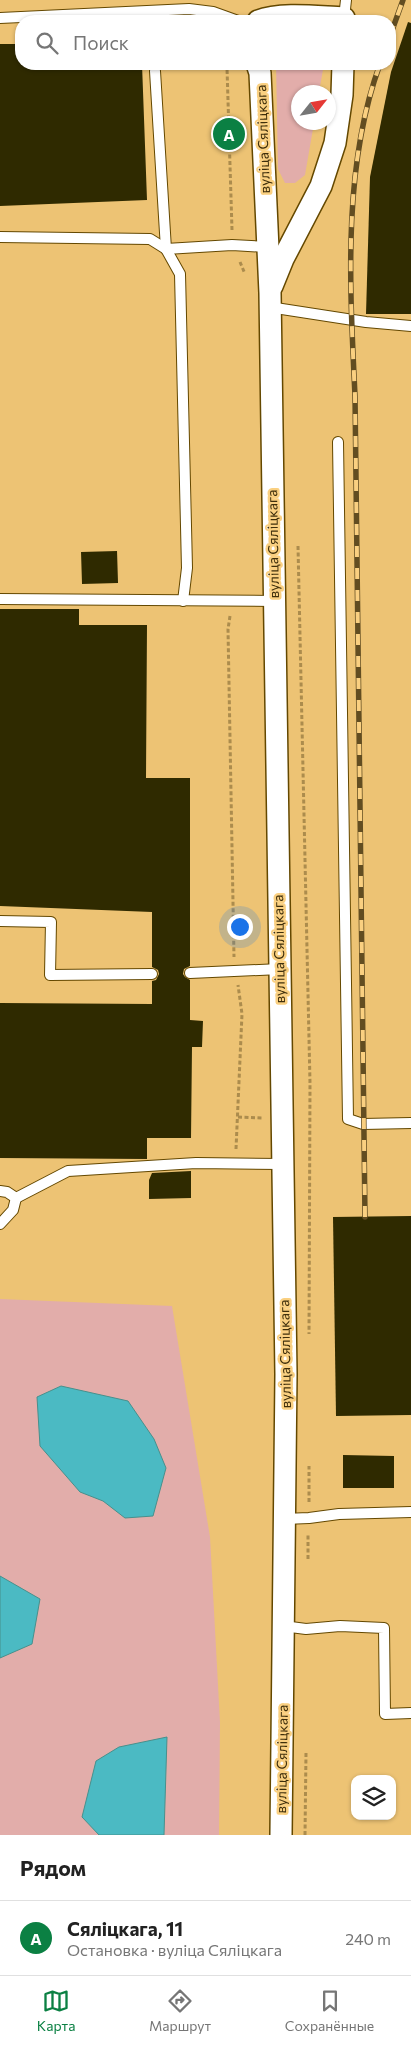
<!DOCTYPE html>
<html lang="ru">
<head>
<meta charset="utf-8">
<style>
	body { margin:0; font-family:Commissioner,sans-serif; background:#f2f2f2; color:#222 }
	.controls { position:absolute; right:15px; bottom:15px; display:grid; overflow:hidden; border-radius:10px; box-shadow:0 1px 4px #0004 }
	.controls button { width:45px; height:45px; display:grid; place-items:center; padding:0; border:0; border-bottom:1px solid #e0e0e0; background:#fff; color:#222; font:25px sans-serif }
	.compass { position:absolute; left:291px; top:85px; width:45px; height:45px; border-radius:50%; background:#fff; box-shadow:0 1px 4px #0004; rotate:59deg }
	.you { position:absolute; left:239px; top:926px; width:18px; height:18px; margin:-12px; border:4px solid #fff; border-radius:50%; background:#1a73e8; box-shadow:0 0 0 8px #1a73e833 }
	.badge { display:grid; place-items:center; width:32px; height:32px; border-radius:50%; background:#0b8043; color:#fff; font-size:16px; font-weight:700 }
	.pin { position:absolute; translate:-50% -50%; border:2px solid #fff; box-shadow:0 1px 5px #0006 }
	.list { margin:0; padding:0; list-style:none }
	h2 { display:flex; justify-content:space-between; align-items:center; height:65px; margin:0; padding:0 20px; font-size:21px }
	h2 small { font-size:16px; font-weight:400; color:#767676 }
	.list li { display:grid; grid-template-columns:32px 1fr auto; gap:15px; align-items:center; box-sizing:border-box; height:75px; padding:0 20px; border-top:1px solid #e0e0e0 }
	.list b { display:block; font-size:19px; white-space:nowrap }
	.list p { margin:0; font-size:16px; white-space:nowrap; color:#767676 }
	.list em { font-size:16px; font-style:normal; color:#767676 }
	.icon { flex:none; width:28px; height:28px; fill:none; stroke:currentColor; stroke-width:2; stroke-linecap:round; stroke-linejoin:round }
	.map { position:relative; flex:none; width:411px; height:1835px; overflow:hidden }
	.search { position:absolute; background:#fff; box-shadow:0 1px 4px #0004; left:15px; right:15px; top:15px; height:55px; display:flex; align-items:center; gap:12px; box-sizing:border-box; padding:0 18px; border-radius:20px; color:#767676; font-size:19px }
	.sheet { height:140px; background:#fff }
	nav { display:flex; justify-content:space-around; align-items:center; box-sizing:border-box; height:70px; border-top:1px solid #e0e0e0; background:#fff; font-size:14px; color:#767676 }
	nav a { display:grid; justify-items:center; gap:2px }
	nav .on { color:#0b8043 }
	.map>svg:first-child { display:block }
	.green { fill:#e2adaa }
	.water { fill:#4bbac3; stroke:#47908c }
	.building { fill:#2f2a00 }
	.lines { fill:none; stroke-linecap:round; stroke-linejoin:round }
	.service-casing { stroke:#644800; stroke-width:12 }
	.minor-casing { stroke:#644800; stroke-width:24 }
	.path { stroke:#ac8c4d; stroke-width:3; stroke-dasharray:4 2.5; stroke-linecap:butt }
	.service { stroke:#fff; stroke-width:10 }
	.minor { stroke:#fff; stroke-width:21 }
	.rail-casing { stroke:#624d21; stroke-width:5.5 }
	.rail { stroke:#fad081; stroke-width:4; stroke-dasharray:11; stroke-linecap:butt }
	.labels { text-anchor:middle; stroke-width:5; stroke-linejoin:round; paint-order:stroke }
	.street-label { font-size:14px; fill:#3e2e0b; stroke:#fad081 }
</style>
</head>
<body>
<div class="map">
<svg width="411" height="1835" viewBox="0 0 411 1835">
	<rect width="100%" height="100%" fill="#edc374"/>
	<g class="green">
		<polygon points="276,64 324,64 319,92 298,92 298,122 314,123 305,175 295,183 285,183 278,169"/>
		<polygon points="0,1299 172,1306 210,1537 220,1722 219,1835 0,1835"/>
	</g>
	<g class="water">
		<polygon points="61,1386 128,1401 154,1439 166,1468 153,1516 125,1518 103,1501 80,1492 40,1446 37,1397"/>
		<polygon points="0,1576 40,1599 32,1644 0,1658"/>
		<polygon points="167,1737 164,1835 99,1835 82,1817 96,1761 119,1747"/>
	</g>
	<g class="building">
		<polygon points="408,22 411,23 411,314 366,314 370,177 391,72"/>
		<polygon points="0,44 21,44 21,64 142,64 147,200 0,206"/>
		<polygon points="117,551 118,583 82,584 81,552"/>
		<polygon points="0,609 79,609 79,625 147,625 146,778 190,778 190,966 184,969 183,974 185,977 190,980 190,1020 203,1021 202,1047 192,1047 191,1138 147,1138 147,1159 0,1158 0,1003 152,1004 152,981 156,980 159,974 158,970 152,967 152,912 0,906"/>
		<polygon points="191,1171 191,1198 149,1199 149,1180 152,1173"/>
		<polygon points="411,1216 411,1415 336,1416 333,1217"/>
		<polygon points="343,1455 394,1456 394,1488 343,1488"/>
	</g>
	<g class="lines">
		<g class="service-casing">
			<g id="service">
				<polyline points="0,18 189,9 213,12 238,21"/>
				<polyline points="344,18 346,0"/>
				<polyline points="155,71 166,249 180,274 187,568 183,601"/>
				<polyline points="0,237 150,239 166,249 232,245 267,247"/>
				<polyline points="269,307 366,322 411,326"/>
				<polyline points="338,442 348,1119 363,1124 411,1123"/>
				<polyline points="0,599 274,601"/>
				<polyline points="0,921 51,922 50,975 152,974"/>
				<polyline points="190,973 280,969"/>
				<polyline points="0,1191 7,1192 16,1198"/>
				<polyline points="16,1198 68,1171 196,1163 282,1164"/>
				<polyline points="0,1224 13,1210 16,1198"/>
				<polyline points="284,1519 309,1518 339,1514 411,1512"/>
				<polyline points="283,1626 306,1629 340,1626 384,1628 385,1714 411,1713"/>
			</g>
		</g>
		<g class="minor-casing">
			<g id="minor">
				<path d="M 258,21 C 282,12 318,17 344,18 L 344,21"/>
				<polyline points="257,64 260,73 270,293 286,1374 281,1835"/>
				<polyline points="272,286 283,259 321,186 335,143 342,95 343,64"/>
			</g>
		</g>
		<g class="path">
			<polyline points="229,134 243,136"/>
			<polyline points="232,230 227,68 233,64"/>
			<polyline points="240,262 245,274"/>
			<polyline points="298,546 310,1083 309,1334"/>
			<polyline points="230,616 228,629 234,957"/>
			<polyline points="238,1117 262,1118"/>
			<polyline points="236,1149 242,1014 238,985"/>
			<polyline points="309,1502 309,1466"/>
			<polyline points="308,1559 308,1533"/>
			<polyline points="305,1835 306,1753"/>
		</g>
		<use href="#service" class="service"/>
		<use href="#minor" class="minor"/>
		<g class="rail-casing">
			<g id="rail">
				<polyline points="390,36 403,0"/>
				<path d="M 365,1217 L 355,396 C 350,288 342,168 380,64"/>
			</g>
		</g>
		<use href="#rail" class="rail"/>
	</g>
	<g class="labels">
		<g class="street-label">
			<text transform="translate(263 139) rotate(-92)" y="5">вуліца Сяліцкага</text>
			<text transform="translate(273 544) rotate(-91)" y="5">вуліца Сяліцкага</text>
			<text transform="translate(279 949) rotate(-91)" y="5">вуліца Сяліцкага</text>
			<text transform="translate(285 1354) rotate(-91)" y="5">вуліца Сяліцкага</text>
			<text transform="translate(282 1759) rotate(-89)" y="5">вуліца Сяліцкага</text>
		</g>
	</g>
</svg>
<div class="controls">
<button><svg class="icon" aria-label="layers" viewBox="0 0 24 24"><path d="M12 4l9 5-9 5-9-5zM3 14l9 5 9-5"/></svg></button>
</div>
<svg class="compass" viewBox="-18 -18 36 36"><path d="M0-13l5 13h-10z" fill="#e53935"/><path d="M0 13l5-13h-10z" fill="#767676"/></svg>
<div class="you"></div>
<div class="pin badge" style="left:229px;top:134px">A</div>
<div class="search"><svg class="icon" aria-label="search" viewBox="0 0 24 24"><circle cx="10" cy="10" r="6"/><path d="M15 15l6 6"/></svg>Поиск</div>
</div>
<section class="sheet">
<h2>Рядом<small></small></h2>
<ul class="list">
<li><span class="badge">A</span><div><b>Сяліцкага, 11</b><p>Остановка · вуліца Сяліцкага</p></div><em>240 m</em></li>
</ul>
</section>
<nav>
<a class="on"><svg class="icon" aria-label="map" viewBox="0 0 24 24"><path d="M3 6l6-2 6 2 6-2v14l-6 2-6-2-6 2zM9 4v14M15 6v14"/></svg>Карта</a>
<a><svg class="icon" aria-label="directions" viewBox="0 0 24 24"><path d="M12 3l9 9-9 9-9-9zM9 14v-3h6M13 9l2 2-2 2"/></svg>Маршрут</a>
<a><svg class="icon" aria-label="saved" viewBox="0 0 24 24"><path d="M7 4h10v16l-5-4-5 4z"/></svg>Сохранённые</a>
</nav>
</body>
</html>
